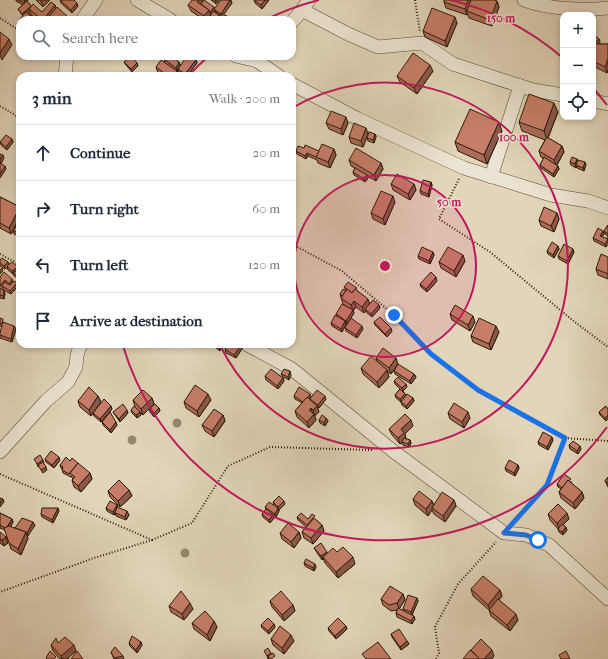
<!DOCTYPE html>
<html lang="en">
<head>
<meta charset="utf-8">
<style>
	body { margin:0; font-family:"IM FELL French Canon",serif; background:#f6f6f7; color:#1f2937 }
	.controls { position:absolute; right:12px; top:12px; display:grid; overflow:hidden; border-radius:8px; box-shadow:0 2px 6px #0003 }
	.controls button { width:36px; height:36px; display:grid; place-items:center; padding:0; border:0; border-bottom:1px solid #e0e1e3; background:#fff; color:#1f2937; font:20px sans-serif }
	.stop { position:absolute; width:12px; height:12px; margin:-9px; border:3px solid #1a73e8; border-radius:50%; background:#fff }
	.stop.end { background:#1a73e8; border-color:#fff; box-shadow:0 1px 4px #0008 }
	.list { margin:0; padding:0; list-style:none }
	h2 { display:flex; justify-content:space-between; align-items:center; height:52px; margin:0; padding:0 16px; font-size:17px }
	h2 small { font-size:13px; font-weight:400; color:#747a83 }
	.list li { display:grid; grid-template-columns:26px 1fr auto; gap:12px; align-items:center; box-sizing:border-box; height:56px; padding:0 16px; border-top:1px solid #e0e1e3 }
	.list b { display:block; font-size:15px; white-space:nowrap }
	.list em { font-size:13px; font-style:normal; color:#747a83 }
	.icon { flex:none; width:22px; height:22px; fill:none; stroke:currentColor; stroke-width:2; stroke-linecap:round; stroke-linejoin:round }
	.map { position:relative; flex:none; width:608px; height:659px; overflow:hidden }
	.search { position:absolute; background:#fff; box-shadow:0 2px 6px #0003; left:16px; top:16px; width:280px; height:44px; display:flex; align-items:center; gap:10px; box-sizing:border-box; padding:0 14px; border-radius:12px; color:#747a83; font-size:15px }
	.panel { position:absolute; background:#fff; box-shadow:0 2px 6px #0003; left:16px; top:72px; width:280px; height:276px; border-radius:12px }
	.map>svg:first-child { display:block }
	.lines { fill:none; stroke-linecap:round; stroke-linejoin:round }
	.street-casing { stroke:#5a4a35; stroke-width:14 }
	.path { stroke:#2c1b09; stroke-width:2; stroke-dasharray:1 2; stroke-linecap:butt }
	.street { stroke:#ece4d2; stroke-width:13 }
	.tree { fill:#948a6f }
	.wall { fill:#ab6c5a; stroke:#2c1b09; fill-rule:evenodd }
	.shaded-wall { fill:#8b584a; stroke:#2c1b09 }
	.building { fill:#c77e69; stroke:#2c1b09 }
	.route { stroke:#1a73e8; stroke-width:5 }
	.ring { fill:none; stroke:#c2185b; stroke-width:2 }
	.centre { fill:#c2185b; stroke:#ece4d2; stroke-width:2 }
	.ring-label { font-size:12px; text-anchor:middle; font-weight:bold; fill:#c2185b; stroke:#ece4d2; stroke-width:3; stroke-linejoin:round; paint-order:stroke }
</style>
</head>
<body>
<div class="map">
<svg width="608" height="659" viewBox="0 0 608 659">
	<rect width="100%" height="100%" fill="#e2d5ba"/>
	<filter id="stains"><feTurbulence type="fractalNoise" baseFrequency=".005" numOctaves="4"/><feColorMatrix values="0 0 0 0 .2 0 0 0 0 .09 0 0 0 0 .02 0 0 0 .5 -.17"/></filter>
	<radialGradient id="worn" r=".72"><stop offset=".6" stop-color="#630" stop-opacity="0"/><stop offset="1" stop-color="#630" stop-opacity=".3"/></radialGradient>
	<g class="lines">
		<g class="street-casing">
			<g id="street">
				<polyline points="137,0 171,20"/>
				<path d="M 524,0 C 547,9 584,11 608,8"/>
				<polyline points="302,10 309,0"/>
				<polyline points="82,20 96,0"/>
				<polyline points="292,22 302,10 348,34 378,47 422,43 453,64 533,90 563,95"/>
				<polyline points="236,56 257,61 279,76"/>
				<polyline points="65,76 67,56"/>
				<polyline points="292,84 358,119 464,168 551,195 588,201 608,208"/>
				<polyline points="593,101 608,104"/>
				<polyline points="491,177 520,86"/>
				<polyline points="246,344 292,369 393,451 504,533 526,535 549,545 608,599"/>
				<polyline points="0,452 46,401 68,382 76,367 77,355 81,344"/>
			</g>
		</g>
		<g class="path">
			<polyline points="415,0 420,32"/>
			<polyline points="0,18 20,31"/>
			<polyline points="0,106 20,118"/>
			<polyline points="459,179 439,219 490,252 576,323 608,347"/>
			<polyline points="292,244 342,271 394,315 431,354 478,390 565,438 547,485 514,522"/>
			<polyline points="0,254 20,265"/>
			<polyline points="565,438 608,441"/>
			<polyline points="0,474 152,540 94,558 0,592"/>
			<polyline points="152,540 192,523 228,466 270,447 372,450"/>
			<polyline points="436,659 439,653 435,627 458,584 496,542"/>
		</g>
		<use href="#street" class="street"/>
	</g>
	<g class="tree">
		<circle cx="177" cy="423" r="4.5"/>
		<circle cx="132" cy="440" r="4.5"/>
		<circle cx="185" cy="553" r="4.5"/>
	</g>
	<g class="wall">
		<polygon points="16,0 28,0 27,1 31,6 42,12 55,5 56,9 70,20 37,20 31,15 30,12 28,13 36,20 20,20 20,19 23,16 20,12 18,9 23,5 16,1"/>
		<polygon points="36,0 50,0 43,7"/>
		<polygon points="60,0 78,6 72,13 61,3"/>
		<polygon points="211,0 219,0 216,4"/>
		<path d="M 221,0 L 231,0 L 232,3 L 223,14 L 228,19 L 227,20 L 204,20 L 191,11 L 188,5 L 215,9 ZM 215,11 L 216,12 L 221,16 L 220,17 L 214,12 Z"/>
		<polygon points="254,0 269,0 262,9 255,3"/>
		<polygon points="497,1 499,7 492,26 469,18 467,13 467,15 446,8 444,2"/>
		<polygon points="457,23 447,47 425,37 423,31"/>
		<polygon points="593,35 599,39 600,42 598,44 608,44 608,70 607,73 593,66"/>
		<polygon points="164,59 179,62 180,65 196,60 197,63 187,76 185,76 179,72 178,69 177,71 179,76 161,76 158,73 156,67 165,62"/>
		<polygon points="124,62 137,63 138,66 132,72 126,65"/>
		<polygon points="433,71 417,94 400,82 397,76"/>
		<polygon points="558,112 548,138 562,146 564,152 557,165 558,166 559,169 554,177 541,168 540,165 544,159 541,157 539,151 545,140 522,131 519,122"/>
		<polygon points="326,123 348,123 343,135 329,129"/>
		<polygon points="502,131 487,164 458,151 455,142"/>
		<polygon points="368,134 363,147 351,143 349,137"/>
		<polygon points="375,134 376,137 374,143 368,141 367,138"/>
		<polygon points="12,139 13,142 7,150 1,145 0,142"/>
		<polygon points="304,148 319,151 334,149 336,155 330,168 318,163 317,160 308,156 306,159 297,154 296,151"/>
		<polygon points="349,160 381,163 383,169 376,181 367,176 368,178 365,182 354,175 353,172 355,168 351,166"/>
		<polygon points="578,161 586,165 584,171 577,168 577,166 576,168 571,165 570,162"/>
		<polygon points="431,182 432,185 429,197 421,194 420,191"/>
		<polygon points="391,184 414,184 416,190 410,200 393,190"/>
		<polygon points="0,197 20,207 20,217 14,230 20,223 20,237 14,234 13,231 11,234 0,228"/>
		<polygon points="395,202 385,225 373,219 371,213"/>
		<polygon points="557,213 559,219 554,232 541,226 539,220"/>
		<polygon points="608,225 608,238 608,236 605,234 604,231"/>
		<polygon points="604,234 602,237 608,239 606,247 594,241 593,238"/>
		<polygon points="558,246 559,249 554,258 548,254 547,251"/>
		<polygon points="433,252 434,255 430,264 419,259 418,256"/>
		<polygon points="574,252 568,264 559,259 558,256"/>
		<polygon points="608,257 608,279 598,275 596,269"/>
		<polygon points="0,260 8,262 9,264 19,269 20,268 20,279 14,276 13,274 8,270 7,267 5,269 0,266"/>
		<polygon points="465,261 456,277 441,268 439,262"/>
		<polygon points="0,277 12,279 13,282 17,283 18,286 11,294 3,290 3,288 0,286"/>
		<polygon points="437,281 427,292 421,287 420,284"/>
		<polygon points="344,287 358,291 370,303 379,305 380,308 372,317 366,312 366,311 364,313 356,307 353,311 354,313 347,324 346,323 346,324 342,332 332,326 331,323 337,317 336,314 350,309 343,304 340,294 346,290"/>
		<polygon points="0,288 4,291 5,294 4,299 0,298"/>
		<polygon points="450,314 475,322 470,331 452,320"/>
		<polygon points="0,318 4,323 16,329 12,342 0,338 0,333 2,327 0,326"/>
		<polygon points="374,322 392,331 387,337 375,325"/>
		<polygon points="345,328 363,329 357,338 346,331"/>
		<polygon points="499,332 491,350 473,342 471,336"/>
		<polygon points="211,344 226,344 220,351"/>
		<polygon points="243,347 236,358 226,353 225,349"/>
		<polygon points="376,358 398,364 391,374 387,371 389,377 379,388 363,374 361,368 377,362"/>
		<polygon points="394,371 414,374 416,377 411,384 395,374"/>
		<polygon points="281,374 291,375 289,380 283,377"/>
		<polygon points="265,376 283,378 284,381 278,389 266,380"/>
		<polygon points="394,381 406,384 407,387 403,391 405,394 406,396 413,398 414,401 407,409 402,405 401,402 396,398 395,395 400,389 395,384"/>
		<polygon points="98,396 101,402 94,411 111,406 112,409 101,422 94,416 93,413 91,416 80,407 78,401"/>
		<polygon points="294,396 311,397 326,399 319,408 317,407 319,412 315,416 314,414 316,420 309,428 297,417 295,411 302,403 295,399"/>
		<polygon points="152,398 154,404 143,415 135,407 133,400"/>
		<polygon points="211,400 199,417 186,408 184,402"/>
		<polygon points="606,406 606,421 600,415 599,412"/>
		<polygon points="159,408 160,411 154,417 150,412 149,409"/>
		<polygon points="131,410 140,412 141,415 137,418 132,413"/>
		<polygon points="113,412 128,413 120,422 115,415"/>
		<polygon points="448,413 470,418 464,428 450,419"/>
		<polygon points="223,415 225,421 214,437 205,431 202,425"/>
		<polygon points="326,418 328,421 325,426 320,423 319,420"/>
		<polygon points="102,422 117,425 111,433 103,425"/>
		<polygon points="413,426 405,434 406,439 410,440 411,443 409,447 403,445 402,443 400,444 392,435 389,429"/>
		<polygon points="553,440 548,450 539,445 538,442"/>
		<polygon points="569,445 581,449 578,454 570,449"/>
		<polygon points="45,459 60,460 54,468 46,462"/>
		<polygon points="70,461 90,473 92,479 81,492 74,487 72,480 73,479 71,476 71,477 63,473 62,469 61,468 60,465"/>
		<polygon points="518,465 519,468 515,476 506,471 505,468"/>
		<polygon points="608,477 608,487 605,481"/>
		<polygon points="572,482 571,483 582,492 584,498 575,509 561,498 559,492 561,489 558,487 557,484"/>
		<polygon points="129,490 132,496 120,507 110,497 108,491"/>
		<polygon points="413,499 432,501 434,505 454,500 456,506 445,522 434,514 432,510 428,516 415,505"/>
		<polygon points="273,502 285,504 279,510 279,511 276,517 271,513 274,518 270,523 263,517 262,514 266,509 265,507 274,505"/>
		<polygon points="117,507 129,515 126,520 116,516 115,513 114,515 107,511 106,508"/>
		<polygon points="59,511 53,523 42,517 41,514"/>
		<polygon points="0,513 12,519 13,522 10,527 15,528 35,525 27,536 28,538 21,555 11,549 5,530 0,528"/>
		<polygon points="548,514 569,519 563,525 567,530 563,535 559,532 558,529 550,520"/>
		<polygon points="297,517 308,519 316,520 322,525 324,531 313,544 304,538 302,532 306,527 298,520"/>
		<polygon points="0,532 8,543 4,546 0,543"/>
		<polygon points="299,532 301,538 294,548 282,539 280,533"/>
		<polygon points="314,548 328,553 337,552 355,564 338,578 325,563 323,558 322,560"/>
		<polygon points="304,563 316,567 314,571 305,566"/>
		<polygon points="471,589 500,590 502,596 499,600 518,620 510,631 491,616 489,610 473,596"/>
		<polygon points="403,594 405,600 399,609 404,611 403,609 417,598 418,601 412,615 415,619 412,624 397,617 396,613 398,610 391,611 383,605 381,599"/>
		<polygon points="270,601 293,605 295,611 284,621 272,607"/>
		<polygon points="169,606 193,609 184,620 171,612"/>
		<polygon points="192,623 217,627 210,641 194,629"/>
		<polygon points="274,624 275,627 269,634 262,628 261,625"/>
		<polygon points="346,626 347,629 336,639 329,631 328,628"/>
		<polygon points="391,634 407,641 409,644 401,650 392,637"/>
		<polygon points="271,639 294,641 284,654 273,645"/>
		<polygon points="141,642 142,645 137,653 130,646 129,643"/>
		<polygon points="58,643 76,651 67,658 69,659 60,659 53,651 51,645"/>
		<polygon points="111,652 123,656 124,659 114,659"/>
	</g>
	<g class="shaded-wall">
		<polygon points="25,0 28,0 25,6 24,3"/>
		<polygon points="41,0 50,0 43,7 41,1"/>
		<polygon points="199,0 203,0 201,6 197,2"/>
		<polygon points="216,0 219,0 216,4 215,1"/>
		<polygon points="230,0 232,3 222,17 221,14"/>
		<polygon points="265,0 269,0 262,9 261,5"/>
		<polygon points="468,0 472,0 467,11 467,15 465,9"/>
		<polygon points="497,1 499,7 492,26 490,20"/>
		<polygon points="77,3 78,6 72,13 71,10"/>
		<polygon points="55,5 57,11 50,20 43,20"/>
		<polygon points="214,7 215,10 214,9 215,11 211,16 210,13"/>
		<polygon points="29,9 30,12 24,17 22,14"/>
		<polygon points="209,10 211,16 208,20 206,20 204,16"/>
		<polygon points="219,15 220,18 218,20 216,20"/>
		<polygon points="227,16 227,20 224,20"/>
		<polygon points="68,17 70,20 66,20"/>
		<polygon points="455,17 457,23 447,47 445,41"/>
		<polygon points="9,39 12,45 2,60 0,55 0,53"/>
		<polygon points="599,39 600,42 593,50 593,45"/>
		<polygon points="608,59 608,70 607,73 605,67"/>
		<polygon points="196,60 197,63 187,76 186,76 185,74"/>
		<polygon points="179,62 180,65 177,71 176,68"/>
		<polygon points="137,63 138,66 132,72 131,69"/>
		<polygon points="430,65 433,71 417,94 414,88"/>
		<polygon points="177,71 179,76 173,76"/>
		<polygon points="554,103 558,112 547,140 544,131"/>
		<polygon points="346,117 348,123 343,135 341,129"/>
		<polygon points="499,122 502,131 487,164 484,155"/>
		<polygon points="366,128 368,134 363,147 361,141"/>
		<polygon points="375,134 376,137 374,143 373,140"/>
		<polygon points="12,139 13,142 7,150 6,147"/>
		<polygon points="562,146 564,152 556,166 554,160"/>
		<polygon points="334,149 336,155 330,168 328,162"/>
		<polygon points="307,153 308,156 306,159 305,156"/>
		<polygon points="3,155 4,158 1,164 0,160"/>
		<polygon points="577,159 578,162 576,165 576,168 575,164"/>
		<polygon points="585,162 586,165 584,171 583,168"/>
		<polygon points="381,163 383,169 376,181 374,175"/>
		<polygon points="5,166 6,169 0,178 0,174"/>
		<polygon points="558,166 559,169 554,177 553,174"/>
		<polygon points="367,175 368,178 365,182 364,179"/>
		<polygon points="431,182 432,185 429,197 428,194"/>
		<polygon points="414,184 416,190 410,200 408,194"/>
		<polygon points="393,196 395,202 385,225 383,219"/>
		<polygon points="20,207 20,217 11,234 9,228"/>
		<polygon points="557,213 559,219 554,232 551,226"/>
		<polygon points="603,231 604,234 601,239 600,236"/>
		<polygon points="608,239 608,244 606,247 605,244"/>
		<polygon points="558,246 559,249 554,258 553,255"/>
		<polygon points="573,249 574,252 568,264 567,261"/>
		<polygon points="433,252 434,255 430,264 429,261"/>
		<polygon points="463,255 465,261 456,277 454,271"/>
		<polygon points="8,262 10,265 5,269 4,266"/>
		<polygon points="18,267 19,270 13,273 13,274 12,271"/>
		<polygon points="2,268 3,271 0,274 0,270"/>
		<polygon points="436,277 437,281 427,292 426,289"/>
		<polygon points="17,283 18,286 11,294 10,291"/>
		<polygon points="4,291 5,294 4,299 3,296"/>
		<polygon points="368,299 370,305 365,309 366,311 364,313 362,307"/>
		<polygon points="354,301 356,307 353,311 351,305"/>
		<polygon points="379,305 380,308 372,317 371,314"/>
		<polygon points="353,310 354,313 347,324 346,321"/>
		<polygon points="473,316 475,322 470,331 468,325"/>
		<polygon points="345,321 346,324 342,332 341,329"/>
		<polygon points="14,326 16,329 12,342 11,339"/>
		<polygon points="362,326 363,329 357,338 356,335"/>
		<polygon points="496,326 499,332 491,350 489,344"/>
		<polygon points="391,328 392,331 387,337 385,334"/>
		<polygon points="222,344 226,344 220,351 219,348"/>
		<polygon points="242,344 243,347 236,358 234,355"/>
		<polygon points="396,358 398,364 391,374 389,368"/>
		<polygon points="387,370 389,377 379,388 377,382"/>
		<polygon points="290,371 291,375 289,380 288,377"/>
		<polygon points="414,374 416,377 411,384 410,381"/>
		<polygon points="283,378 284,381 278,389 277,386"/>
		<polygon points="406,384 407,387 403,391 402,388"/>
		<polygon points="208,394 211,400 199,417 197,411"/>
		<polygon points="310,394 311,397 306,406 305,403"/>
		<polygon points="405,394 406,397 401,402 400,399"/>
		<polygon points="98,396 101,402 91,416 89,410"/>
		<polygon points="325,396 326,399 319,408 318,405"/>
		<polygon points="152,398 154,404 143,415 141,409"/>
		<polygon points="413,398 414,401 407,409 406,406"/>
		<polygon points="111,406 112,409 101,422 100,419"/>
		<polygon points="317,406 319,412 315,416 313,410"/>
		<polygon points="159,408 160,411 154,417 153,414"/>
		<polygon points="311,408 313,414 309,410"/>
		<polygon points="127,410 128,413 120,422 119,419"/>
		<polygon points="140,412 141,415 137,418 136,415"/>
		<polygon points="468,412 470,418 464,428 462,422"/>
		<polygon points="314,414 316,420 309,428 307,422"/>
		<polygon points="223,415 225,421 214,437 212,431"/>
		<polygon points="608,415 608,419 606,421 605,418"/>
		<polygon points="326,418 328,421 325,426 324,423"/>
		<polygon points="411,420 413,426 405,434 406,439 400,444 398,438 401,429"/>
		<polygon points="116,422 117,425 111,433 110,430"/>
		<polygon points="552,437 553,440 548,450 547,447"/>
		<polygon points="410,440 411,443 409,447 408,444"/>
		<polygon points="580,446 581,449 578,454 577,451"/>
		<polygon points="59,457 60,460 54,468 52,465"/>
		<polygon points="43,460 44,463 38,467 37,464"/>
		<polygon points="518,465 519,468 515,476 514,473"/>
		<polygon points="46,467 47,470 43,473 41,470"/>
		<polygon points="90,473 92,479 81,492 78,486"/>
		<polygon points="129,490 132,496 120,507 118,501"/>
		<polygon points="582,492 584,498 575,509 573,503"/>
		<polygon points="3,499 4,502 0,507 0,503"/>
		<polygon points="454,500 456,506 445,522 443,516"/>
		<polygon points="284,501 285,504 279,510 278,507"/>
		<polygon points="432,501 434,507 432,508 432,510 428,516 426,509"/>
		<polygon points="117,505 118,508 114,515 113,512"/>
		<polygon points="58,508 59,511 53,523 52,520"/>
		<polygon points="278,508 279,511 276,517 275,514"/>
		<polygon points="127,511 129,515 126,520 125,517"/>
		<polygon points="567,513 569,519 559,529 557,523"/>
		<polygon points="273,515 274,518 270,523 269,520"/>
		<polygon points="12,519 13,522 8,532 7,529"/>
		<polygon points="33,522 35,525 28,536 27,533"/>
		<polygon points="322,525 324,531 313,544 311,538"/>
		<polygon points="566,527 567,530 563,535 562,532"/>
		<polygon points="26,532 28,538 21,555 18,549"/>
		<polygon points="299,532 301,538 294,548 291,542"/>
		<polygon points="6,537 8,543 4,546 2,540"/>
		<polygon points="327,552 328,555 323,557 323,558 322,560 321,556"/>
		<polygon points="353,557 355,564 338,578 336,572"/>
		<polygon points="315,564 316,567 314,571 313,568"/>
		<polygon points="500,590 502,596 490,611 488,605"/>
		<polygon points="403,594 405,600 399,609 397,603"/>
		<polygon points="417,598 418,601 412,615 411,612"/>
		<polygon points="190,603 193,609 184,620 182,614"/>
		<polygon points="293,605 295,611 284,621 282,615"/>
		<polygon points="516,614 518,620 510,631 507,625"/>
		<polygon points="414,616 415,619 412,624 411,621"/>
		<polygon points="214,621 217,627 210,641 207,635"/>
		<polygon points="274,624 275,627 269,634 268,631"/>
		<polygon points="346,626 347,629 336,639 335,636"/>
		<polygon points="291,635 294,641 284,654 282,648"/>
		<polygon points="407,641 409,644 401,650 400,647"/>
		<polygon points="141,642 142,645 137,653 136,650"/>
		<polygon points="74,645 76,651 67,659 62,659 61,656"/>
		<polygon points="492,650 494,656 492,659 484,659"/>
		<polygon points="271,653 272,656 268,656 269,658 268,659 267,656"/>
	</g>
	<g class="building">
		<polygon points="18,0 25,0 24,3"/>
		<polygon points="60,0 74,0 77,3 71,10"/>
		<polygon points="192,0 199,0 197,2 209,10 204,16 188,5"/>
		<polygon points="204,0 214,7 210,13 209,10 201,4"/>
		<polygon points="221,0 230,0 221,14 214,9"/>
		<polygon points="254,0 265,0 261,5"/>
		<polygon points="444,0 468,0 465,9 444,2"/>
		<polygon points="471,0 494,0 497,1 490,20 467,11"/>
		<polygon points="27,1 31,6 29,8 22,14 18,9"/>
		<polygon points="51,2 55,5 43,20 29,9 33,4 42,12"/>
		<polygon points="57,7 68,17 66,20 46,20"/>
		<polygon points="432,8 455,17 445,41 423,31"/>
		<polygon points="213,11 219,15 216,19 210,16"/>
		<polygon points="26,12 36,20 21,20 20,19"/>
		<polygon points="222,14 227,16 224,20 218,20"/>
		<polygon points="209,16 214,20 207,20"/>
		<polygon points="0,32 9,39 0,53"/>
		<polygon points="593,34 599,39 593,45"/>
		<polygon points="595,44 608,44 608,59 605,67 593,61 593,49"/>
		<polygon points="413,53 430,65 414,88 397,76"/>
		<polygon points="131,56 137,63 131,69 124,62"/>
		<polygon points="166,56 171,56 179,62 176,68 164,59"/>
		<polygon points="187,56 191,56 196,60 185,74 178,69"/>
		<polygon points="161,60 177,71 173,76 168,76 156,67"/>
		<polygon points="529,94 554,103 544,131 519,122"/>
		<polygon points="470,109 499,122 484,155 455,142"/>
		<polygon points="331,111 346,117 341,129 326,123"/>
		<polygon points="354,123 366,128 361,141 349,137"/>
		<polygon points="369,132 375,134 373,140 367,138"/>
		<polygon points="6,135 12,139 6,147 0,142"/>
		<polygon points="547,137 562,146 554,160 539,151"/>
		<polygon points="322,144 334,149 328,162 316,157"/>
		<polygon points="305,145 319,151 316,157 307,153 305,156 296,151 298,146 304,148"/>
		<polygon points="356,148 381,163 374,175 349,160"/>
		<polygon points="0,154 3,155 0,160"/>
		<polygon points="544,157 558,166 553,174 540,165"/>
		<polygon points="572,157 577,159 575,164 570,162"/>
		<polygon points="578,160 585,162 583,168 576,165"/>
		<polygon points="0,163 5,166 0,174"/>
		<polygon points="355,168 367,175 364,179 353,172"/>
		<polygon points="397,174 414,184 408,194 391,184"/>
		<polygon points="423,180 431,182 428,194 420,191"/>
		<polygon points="381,191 393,196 383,219 371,213"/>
		<polygon points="0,197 20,207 9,228 0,223"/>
		<polygon points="544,207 557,213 551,226 539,220"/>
		<polygon points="20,223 20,235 13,230"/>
		<polygon points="608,225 608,234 604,231"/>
		<polygon points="598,228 603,231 600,236 608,239 605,244 593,238"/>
		<polygon points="552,242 558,246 553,255 547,251"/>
		<polygon points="564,244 573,249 567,261 558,256"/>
		<polygon points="422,247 433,252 429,261 418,256"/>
		<polygon points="448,247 463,255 454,271 439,262"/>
		<polygon points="601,254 608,257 608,274 596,269"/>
		<polygon points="2,258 8,262 4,266 0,263 0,260"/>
		<polygon points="12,262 18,267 12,271 7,266"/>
		<polygon points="20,268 20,276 18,276 13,273"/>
		<polygon points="4,272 12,279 10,284 5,280 1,285 0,284 0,277"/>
		<polygon points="431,272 436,277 426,289 420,284"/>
		<polygon points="14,281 17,283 10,291 2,286 4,282 10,285"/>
		<polygon points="348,282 357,288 356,289 355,289 352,293 344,287"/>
		<polygon points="0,288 4,291 3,296 0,295"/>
		<polygon points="343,289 346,291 342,296 340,294"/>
		<polygon points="347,289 352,293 355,289 368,299 362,307 354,301 351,305 341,298"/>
		<polygon points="373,300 379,305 371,314 365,309"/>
		<polygon points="342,304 353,310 346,321 336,314"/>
		<polygon points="455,305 473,316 468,325 450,314"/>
		<polygon points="335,315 345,321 341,329 331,323"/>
		<polygon points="380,317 391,328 385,334 374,322"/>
		<polygon points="0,318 3,319 2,324 0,323"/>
		<polygon points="351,318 362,326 356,335 345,328"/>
		<polygon points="479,318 496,326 489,344 471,336"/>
		<polygon points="3,322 14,326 11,339 0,335 0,333"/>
		<polygon points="214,344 222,344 219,348"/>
		<polygon points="228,344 242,344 234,355 225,349"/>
		<polygon points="383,348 396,358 389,368 376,358"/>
		<polygon points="371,356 387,370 377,382 361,368"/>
		<polygon points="398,364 414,374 410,381 394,371"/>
		<polygon points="271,369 283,378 277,386 265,376"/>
		<polygon points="284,369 290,371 288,377 281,374"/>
		<polygon points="398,377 406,384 402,388 394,381"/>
		<polygon points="195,385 208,394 197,411 184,402"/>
		<polygon points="89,387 98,396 89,410 78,401"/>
		<polygon points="299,387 310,394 308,398 307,397 303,402 294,396"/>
		<polygon points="400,389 405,394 400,399 395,395"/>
		<polygon points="143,390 152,398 141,409 133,400"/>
		<polygon points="317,390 325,396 318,405 310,399"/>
		<polygon points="407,394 413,398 406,406 401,402"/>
		<polygon points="307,397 317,406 313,410 311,408 309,410 314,414 307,422 295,411"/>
		<polygon points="104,399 111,406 100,419 93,413"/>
		<polygon points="454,403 468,412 462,422 448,413"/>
		<polygon points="123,404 127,410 119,419 113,412"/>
		<polygon points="155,404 159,408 153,414 149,409"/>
		<polygon points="134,406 140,412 136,415 131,410"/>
		<polygon points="606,406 608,409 608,415 605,418 599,412"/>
		<polygon points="214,409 223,415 212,431 202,425"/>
		<polygon points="110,412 116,422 110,430 102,422"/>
		<polygon points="405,414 411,420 401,429 404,433 398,438 389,429"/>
		<polygon points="322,415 326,418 324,423 319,420"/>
		<polygon points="543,432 552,437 547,447 538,442"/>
		<polygon points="404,438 410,440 408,444 402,442"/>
		<polygon points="573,441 580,446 577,451 569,445"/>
		<polygon points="51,451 59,457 52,465 45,459"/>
		<polygon points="40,455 43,460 37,464 34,459"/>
		<polygon points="66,457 70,461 72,458 78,463 69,474 62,470 63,467 60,465"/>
		<polygon points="509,460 518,465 514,473 505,468"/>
		<polygon points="43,462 46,467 41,470 38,465"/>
		<polygon points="78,463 90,473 78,486 72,480 75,477 70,473"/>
		<polygon points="564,474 571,479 569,481 568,480 562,488 557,484"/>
		<polygon points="608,477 608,483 605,481"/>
		<polygon points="119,480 129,490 118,501 108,491"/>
		<polygon points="568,480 582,492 573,503 559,492"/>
		<polygon points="419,491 432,501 426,509 413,499"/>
		<polygon points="442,492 454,500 443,516 432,508"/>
		<polygon points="279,496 284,501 278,507 273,502"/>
		<polygon points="0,498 3,499 0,503"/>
		<polygon points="110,501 117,505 113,512 106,508"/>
		<polygon points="269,502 278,508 275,514 265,507"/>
		<polygon points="558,504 567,513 557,523 548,514"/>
		<polygon points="117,507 127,511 125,517 115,513"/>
		<polygon points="42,508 58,508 52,520 41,514"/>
		<polygon points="266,509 273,515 269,520 262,514"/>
		<polygon points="0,513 12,519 7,527 5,528 0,525"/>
		<polygon points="301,513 308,519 312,514 315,516 307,525 297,517"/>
		<polygon points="22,518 33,522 27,533 26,533 26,532 15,528"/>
		<polygon points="314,518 322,525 311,538 302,532"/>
		<polygon points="288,523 299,532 291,542 280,533"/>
		<polygon points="562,524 566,527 562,532 558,529"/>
		<polygon points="9,526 26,532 18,549 9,543 4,528"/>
		<polygon points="0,532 6,537 2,540 0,539"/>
		<polygon points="321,543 327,552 321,556 314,548"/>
		<polygon points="343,547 353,557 336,572 323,557 333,548 337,552"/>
		<polygon points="306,559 315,564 313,568 304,563"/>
		<polygon points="483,576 500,590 488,605 471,589"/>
		<polygon points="390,586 403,594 397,603 389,605 381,599"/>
		<polygon points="181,591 190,603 182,614 169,606"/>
		<polygon points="281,591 293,605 282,615 270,601"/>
		<polygon points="408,595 417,598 411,612 403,609"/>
		<polygon points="498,599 516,614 507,625 489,610"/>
		<polygon points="398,608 414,616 411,621 396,613"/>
		<polygon points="205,611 214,621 207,635 192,623"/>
		<polygon points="268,618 274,624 268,631 261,625"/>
		<polygon points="338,618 346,626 335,636 328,628"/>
		<polygon points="280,626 291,635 282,648 271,639"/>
		<polygon points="399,629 407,641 400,647 391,634"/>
		<polygon points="132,636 141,642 136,650 129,643"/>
		<polygon points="65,637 74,645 61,656 51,645 56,638 58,643"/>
		<polygon points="481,639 492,650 484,659 463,659 470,650 479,658 471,650"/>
		<polygon points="378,642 391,659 366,659 362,654"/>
		<polygon points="115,647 123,656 114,658 111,652"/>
		<polygon points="268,648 271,653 267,656 264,651"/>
		<polygon points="50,651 56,657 54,659 47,659 46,658"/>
		<polygon points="77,651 83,659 71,659"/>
		<polygon points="566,651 570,659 561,659 559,655"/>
		<polygon points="273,653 275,656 271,659 270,659 268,656"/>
	</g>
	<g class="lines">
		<polyline class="route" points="394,315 431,354 478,390 565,438 547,485 504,533 526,535 538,540"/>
	</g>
	<circle cx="385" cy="266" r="91" fill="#c2185b" fill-opacity=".12"/>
	<g class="ring">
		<circle cx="385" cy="266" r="91"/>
		<path d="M292 108A183 183 0 1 1 220 345"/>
		<path d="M607 427A274 274 0 0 1 123 346M188 76A274 274 0 0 1 209 56M265 20A274 274 0 0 1 319 0M451 0A274 274 0 0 1 563 58M593 88A274 274 0 0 1 607 105"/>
	</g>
	<circle cx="385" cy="266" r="6" class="centre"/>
	<g class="ring-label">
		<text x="501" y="22">150 m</text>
		<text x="514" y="141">100 m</text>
		<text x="449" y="206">50 m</text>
	</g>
	<rect width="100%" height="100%" filter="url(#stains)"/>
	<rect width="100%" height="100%" fill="url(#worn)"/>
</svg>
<div class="controls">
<button>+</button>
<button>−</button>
<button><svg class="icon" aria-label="locate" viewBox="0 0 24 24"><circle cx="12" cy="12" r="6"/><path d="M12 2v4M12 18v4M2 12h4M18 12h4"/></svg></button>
</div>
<div class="stop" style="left:538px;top:540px"></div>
<div class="stop end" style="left:394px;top:315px"></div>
<div class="search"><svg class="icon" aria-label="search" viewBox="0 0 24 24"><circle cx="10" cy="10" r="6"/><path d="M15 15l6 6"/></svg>Search here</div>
<section class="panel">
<h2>3 min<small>Walk · 200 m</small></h2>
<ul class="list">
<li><svg class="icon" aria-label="ahead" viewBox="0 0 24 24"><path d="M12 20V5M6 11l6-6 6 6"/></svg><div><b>Continue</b></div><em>20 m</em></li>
<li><svg class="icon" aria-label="right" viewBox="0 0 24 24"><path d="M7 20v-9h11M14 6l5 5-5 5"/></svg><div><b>Turn right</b></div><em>60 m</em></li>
<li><svg class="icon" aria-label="left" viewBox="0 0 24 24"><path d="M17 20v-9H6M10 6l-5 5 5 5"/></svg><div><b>Turn left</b></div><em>120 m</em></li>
<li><svg class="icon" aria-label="arrive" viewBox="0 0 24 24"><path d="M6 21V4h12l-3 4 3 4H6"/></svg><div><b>Arrive at destination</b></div></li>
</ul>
</section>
</div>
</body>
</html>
